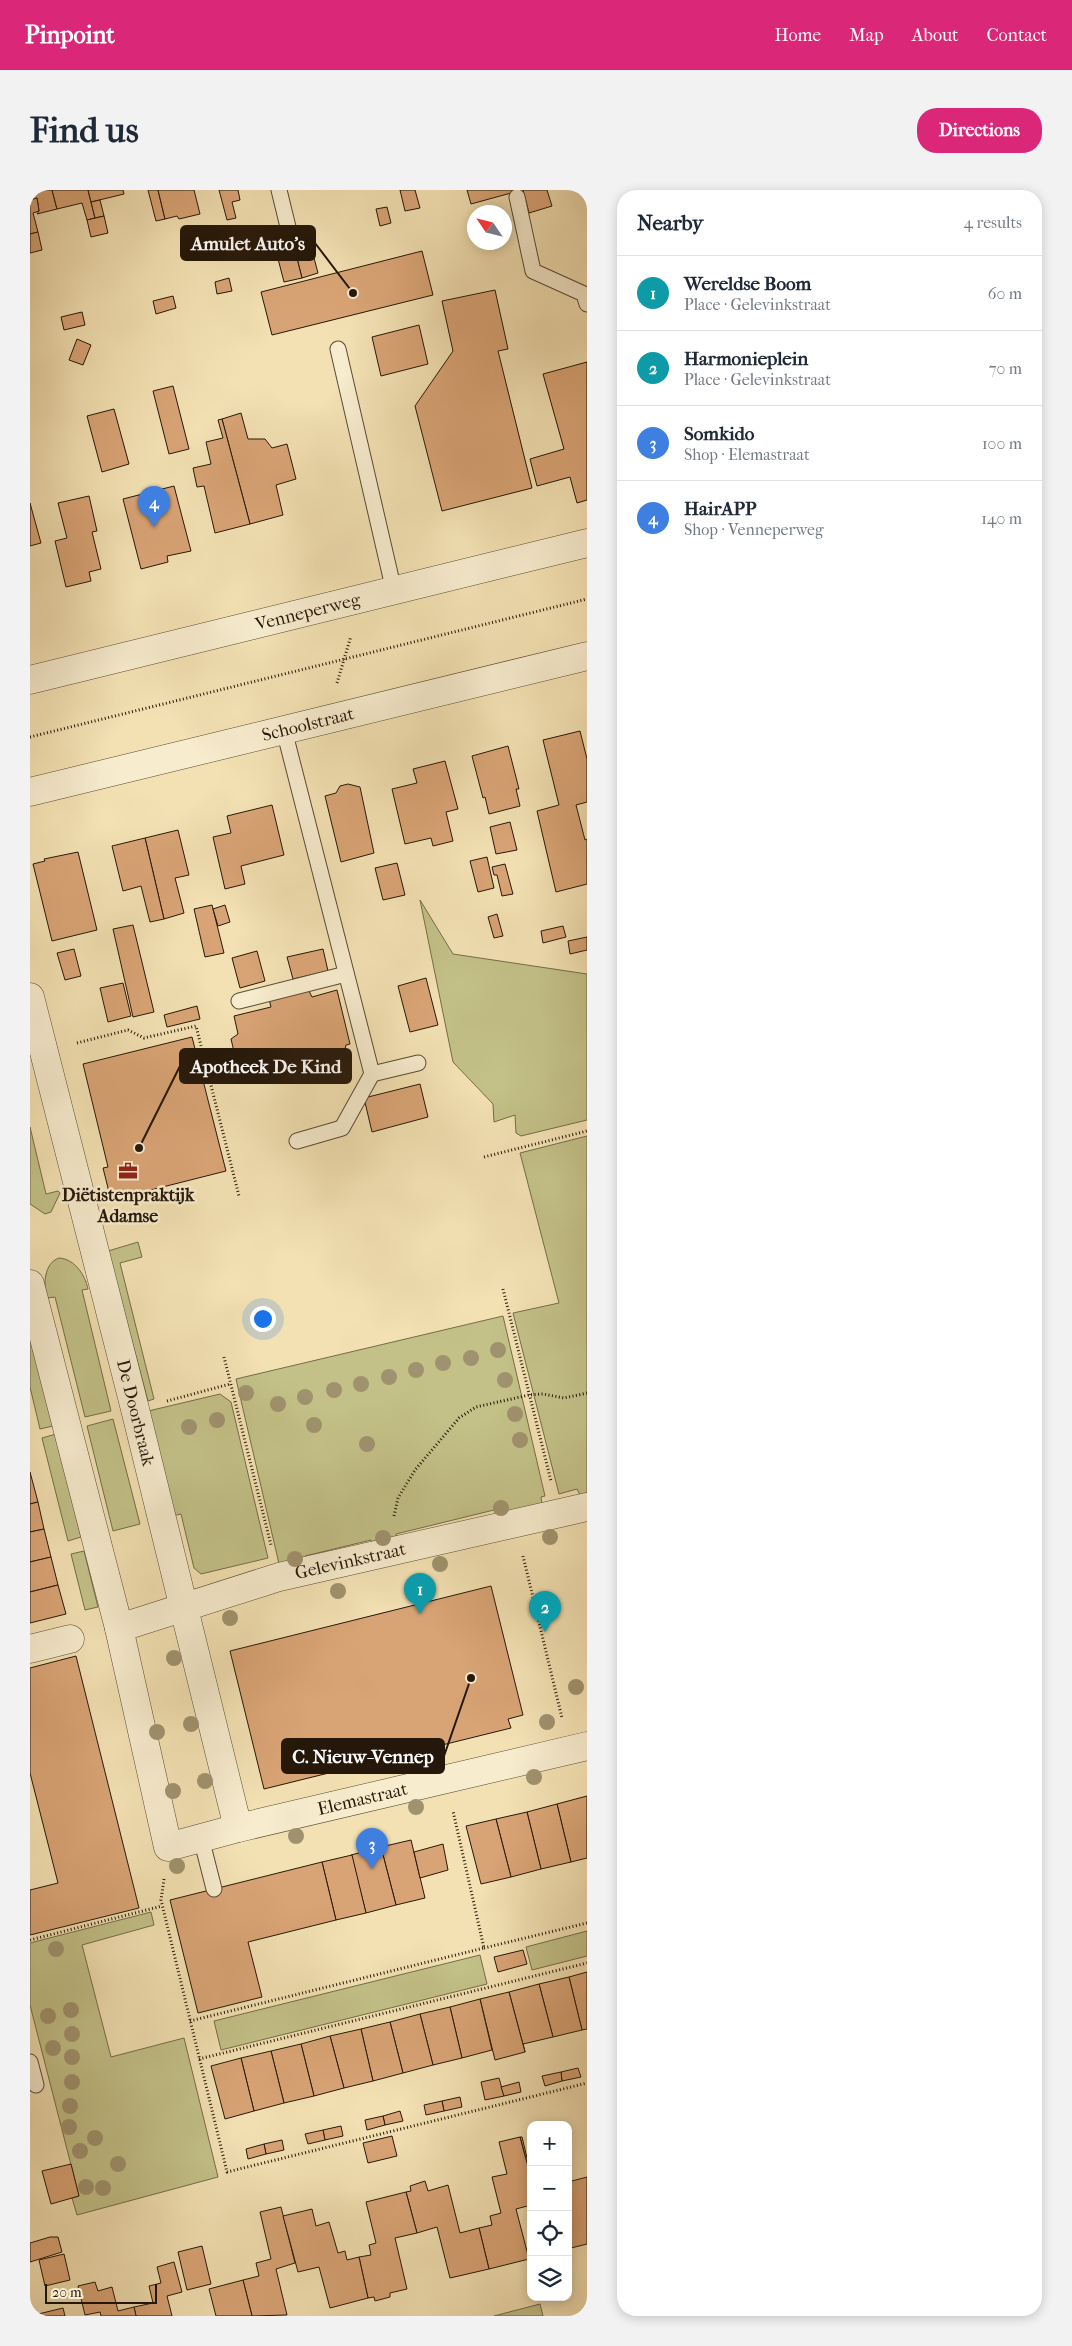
<!DOCTYPE html>
<html lang="en">
<head>
<meta charset="utf-8">
<style>
	body { margin:0; font-family:"IM FELL French Canon",serif; background:#f2f2f3; color:#1f2937 }
	.controls { position:absolute; right:15px; bottom:15px; display:grid; overflow:hidden; border-radius:10px; box-shadow:0 2px 12px #0003 }
	.controls button { width:45px; height:45px; display:grid; place-items:center; padding:0; border:0; border-bottom:1px solid #e0e1e3; background:#fff; color:#1f2937; font:25px sans-serif }
	.compass { position:absolute; left:437px; top:15px; width:45px; height:45px; border-radius:50%; background:#fff; box-shadow:0 2px 12px #0003; rotate:305deg }
	.scale { position:absolute; left:15px; bottom:12px; width:112px; box-sizing:border-box; padding-left:5px; border:2px solid #251709; border-top:0; font-size:14px; line-height:18px; white-space:nowrap; color:#251709; -webkit-text-stroke:4px #f7ecce; paint-order:stroke }
	.you { position:absolute; left:232px; top:1128px; width:18px; height:18px; margin:-12px; border:4px solid #fff; border-radius:50%; background:#1a73e8; box-shadow:0 0 0 8px #1a73e833 }
	.badge { display:grid; place-items:center; width:32px; height:32px; border-radius:50%; background:#db2777; color:#fff; font-size:16px; font-weight:700 }
	.pin { position:absolute; translate:-50% -41px; filter:drop-shadow(0 1px 2px #0008) }
	.pin::after { content:''; position:absolute; top:26px; width:18px; height:15px; background:inherit; clip-path:polygon(0 0,100% 0,50% 100%) }
	.list { margin:0; padding:0; list-style:none }
	h2 { display:flex; justify-content:space-between; align-items:center; height:65px; margin:0; padding:0 20px; font-size:21px }
	h2 small { font-size:16px; font-weight:400; color:#747a83 }
	.list li { display:grid; grid-template-columns:32px 1fr auto; gap:15px; align-items:center; box-sizing:border-box; height:75px; padding:0 20px; border-top:1px solid #e0e1e3 }
	.list b { display:block; font-size:19px; white-space:nowrap }
	.list p { margin:0; font-size:16px; white-space:nowrap; color:#747a83 }
	.list em { font-size:16px; font-style:normal; color:#747a83 }
	.icon { flex:none; width:28px; height:28px; fill:none; stroke:currentColor; stroke-width:2; stroke-linecap:round; stroke-linejoin:round }
	.map { position:relative; flex:none; width:557px; height:2126px; overflow:hidden; border-radius:20px }
	header { display:flex; align-items:center; gap:30px; box-sizing:border-box; height:70px; padding:0 25px; background:#db2777; color:#fff }
	header strong { font-size:24px }
	nav { display:flex; gap:28px; margin-inline-start:auto; font-size:18px }
	.intro { display:flex; align-items:center; justify-content:space-between; box-sizing:border-box; height:120px; padding:0 30px }
	h1 { margin:0; font-size:35px }
	.button { padding:12px 22px; border-radius:20px; background:#db2777; color:#fff; font-size:18px; font-weight:700 }
	main { display:flex; gap:30px; padding:0 30px }
	aside { flex:1; background:#fff; border-radius:20px; box-shadow:0 2px 12px #0003 }
	.map>svg:first-child { display:block }
	.green { fill:#c3c188; stroke:#746c48 }
	.building { fill:#d9a475; stroke:#251709 }
	.lines { fill:none; stroke-linecap:round; stroke-linejoin:round }
	.service-casing { stroke:#584a34; stroke-width:17 }
	.minor-casing { stroke:#584a34; stroke-width:29 }
	.path { stroke:#251709; stroke-width:3; stroke-dasharray:1 2.5; stroke-linecap:butt }
	.service { stroke:#f7ecce; stroke-width:15 }
	.minor { stroke:#f7ecce; stroke-width:28 }
	.tree { fill:#a0926e }
	.labels { text-anchor:middle; stroke-width:5; stroke-linejoin:round; paint-order:stroke }
	.street-label { font-size:18px; fill:#251709; stroke:#f7ecce }
	.poi-label { font-size:18px; font-weight:bold; fill:#251709; stroke:#f7ecce }
	.leader { fill:none; stroke:#251709; stroke-width:2 }
	.callout-dot { fill:#251709; stroke:#f7ecce; stroke-width:2 }
	.callout { fill:#251709; stroke:#251709; stroke-width:2 }
	.callout-label { font-size:19px; text-anchor:middle; font-weight:bold; fill:#fff }
</style>
</head>
<body>
<header>
<strong>Pinpoint</strong>
<nav><a>Home</a><a>Map</a><a>About</a><a>Contact</a></nav>
</header>
<div class="intro"><h1>Find us</h1><a class="button">Directions</a></div>
<main>
<div class="map">
<svg width="557" height="2126" viewBox="0 0 557 2126">
	<rect width="100%" height="100%" fill="#f3e1b3"/>
	<filter id="stains"><feTurbulence type="fractalNoise" baseFrequency=".004" numOctaves="4"/><feColorMatrix values="0 0 0 0 .2 0 0 0 0 .09 0 0 0 0 .02 0 0 0 .5 -.17"/></filter>
	<radialGradient id="worn" r=".72"><stop offset=".6" stop-color="#630" stop-opacity="0"/><stop offset="1" stop-color="#630" stop-opacity=".3"/></radialGradient>
	<g class="green">
		<polygon points="390,710 423,764 557,784 557,930 491,946 486,943 485,925 464,932 463,914 423,872"/>
		<polygon points="0,937 16,1004 28,1001 30,1003 21,1022 15,1024 0,1014"/>
		<polygon points="557,946 557,1303 550,1305 547,1299 529,1304 483,1123 529,1113 490,963"/>
		<polygon points="108,1052 112,1067 90,1073 124,1209 118,1211 78,1061"/>
		<path d="M 29,1068 C 45,1069 55,1085 58,1099 L 52,1100 L 81,1221 L 55,1227 L 25,1107 L 17,1108 C 13,1095 14,1073 29,1068 Z"/>
		<polygon points="473,1126 515,1306 511,1307 512,1314 466,1325 464,1320 366,1344 367,1349 343,1355 341,1350 275,1366 276,1371 250,1378 206,1189"/>
		<polygon points="0,1145 23,1236 10,1239 0,1197"/>
		<polygon points="190,1204 201,1212 238,1368 171,1384 164,1378 151,1324 138,1327 114,1222"/>
		<polygon points="83,1229 110,1334 83,1341 57,1236"/>
		<polygon points="26,1244 51,1347 38,1351 12,1248"/>
		<polygon points="54,1361 68,1417 55,1420 41,1364"/>
		<polygon points="121,1722 124,1735 52,1755 81,1867 154,1848 188,1987 47,2025 42,2008 49,2006 0,1815 0,1753"/>
		<polygon points="557,1741 557,1766 502,1780 496,1757"/>
		<polygon points="450,1765 457,1794 191,1860 184,1831"/>
		<polygon points="510,2114 513,2126 464,2126"/>
	</g>
	<g class="building">
		<polygon points="0,0 22,0 27,19 7,24 9,21 7,8 0,10"/>
		<polygon points="22,0 58,0 65,28 57,30 52,13 27,19"/>
		<polygon points="58,0 93,0 94,4 61,12"/>
		<polygon points="118,0 128,0 135,29 126,31"/>
		<polygon points="128,0 164,0 170,24 149,29 147,26 135,29"/>
		<polygon points="189,0 208,0 210,10 202,12 206,28 197,30"/>
		<polygon points="370,0 385,0 390,18 375,21"/>
		<polygon points="437,0 492,0 441,14"/>
		<polygon points="493,0 517,0 522,16 499,23"/>
		<polygon points="7,8 9,21 3,23 8,42 0,44 0,10"/>
		<polygon points="70,10 74,26 65,28 61,12"/>
		<polygon points="357,17 361,33 350,36 346,19"/>
		<polygon points="74,26 78,43 61,47 57,30"/>
		<polygon points="8,42 12,60 0,63 0,44"/>
		<polygon points="279,49 288,83 272,88 263,53"/>
		<polygon points="263,53 272,88 254,92 245,57"/>
		<polygon points="392,61 403,105 242,145 231,102"/>
		<polygon points="199,88 202,101 187,104 185,92"/>
		<polygon points="465,100 478,159 468,161 502,298 412,321 385,216 423,161 412,111"/>
		<polygon points="143,106 146,118 126,124 123,111"/>
		<polygon points="52,122 55,135 34,140 31,127"/>
		<polygon points="389,135 398,174 351,186 342,147"/>
		<polygon points="47,149 61,155 53,175 39,170"/>
		<polygon points="557,172 557,310 547,313 540,287 507,296 500,269 534,259 513,184"/>
		<polygon points="143,196 159,259 139,264 123,201"/>
		<polygon points="84,219 99,274 72,282 57,226"/>
		<polygon points="211,223 218,249 235,249 242,258 257,254 266,289 246,295 253,325 220,334 192,229"/>
		<polygon points="192,229 220,334 185,343 174,296 167,297 163,278 181,274 176,252 193,248 188,230"/>
		<polygon points="144,296 161,361 137,366 138,372 111,379 93,309"/>
		<polygon points="59,306 67,341 62,342 71,379 59,382 61,391 36,397 25,351 37,348 28,313"/>
		<polygon points="0,313 11,353 0,356"/>
		<polygon points="550,541 557,569 557,612 546,615 555,650 557,649 557,694 526,702 507,621 529,615 513,550"/>
		<polygon points="478,556 489,599 486,599 490,616 459,624 455,607 453,608 442,566"/>
		<polygon points="415,571 428,619 416,622 423,651 403,656 401,648 375,654 362,599 387,593 383,579"/>
		<polygon points="318,594 330,597 344,663 311,672 295,606 306,603 310,596"/>
		<polygon points="242,615 254,665 211,676 215,694 195,699 183,647 201,643 197,626"/>
		<polygon points="480,632 487,660 466,664 460,637"/>
		<polygon points="148,640 159,685 145,688 154,723 134,729 115,648"/>
		<polygon points="115,648 134,729 120,732 111,696 93,701 82,656"/>
		<polygon points="48,662 67,740 22,751 3,674 15,671 14,669"/>
		<polygon points="457,667 464,698 448,702 440,671"/>
		<polygon points="367,673 375,705 353,710 345,678"/>
		<polygon points="475,674 483,704 472,706 467,685 464,685 462,677"/>
		<polygon points="182,715 194,763 175,767 164,719"/>
		<polygon points="195,715 200,732 188,736 183,719"/>
		<polygon points="467,724 473,746 464,748 458,727"/>
		<polygon points="103,735 124,822 103,827 83,739"/>
		<polygon points="533,736 536,747 513,753 511,741"/>
		<polygon points="557,747 557,760 540,764 538,751"/>
		<polygon points="44,759 51,786 35,790 27,763"/>
		<polygon points="293,759 298,781 263,789 257,767"/>
		<polygon points="227,761 235,791 210,798 202,768"/>
		<polygon points="396,788 408,835 380,842 368,796"/>
		<polygon points="93,793 101,826 78,832 70,798"/>
		<polygon points="278,799 282,807 307,800 320,854 316,855 312,871 232,890 222,879 217,880 214,868 205,866 201,849 208,844 204,826 241,817 239,809"/>
		<polygon points="167,816 170,829 137,837 134,825"/>
		<polygon points="162,847 196,981 81,1010 73,978 78,977 53,874"/>
		<polygon points="390,894 398,927 342,942 334,908"/>
		<polygon points="0,1282 8,1312 0,1314"/>
		<polygon points="8,1312 14,1339 0,1342 0,1314"/>
		<polygon points="14,1339 21,1367 0,1372 0,1342"/>
		<polygon points="21,1367 28,1395 0,1402 0,1372"/>
		<polygon points="28,1395 36,1424 0,1433 0,1402"/>
		<polygon points="461,1396 493,1525 478,1529 481,1538 234,1599 200,1461"/>
		<polygon points="46,1466 109,1718 0,1745 0,1700 28,1693 0,1583 0,1478"/>
		<polygon points="557,1606 557,1668 541,1672 527,1614"/>
		<polygon points="527,1614 541,1672 511,1679 497,1622"/>
		<polygon points="497,1622 511,1679 481,1687 466,1629"/>
		<polygon points="466,1629 481,1687 451,1694 436,1636"/>
		<polygon points="381,1650 395,1708 366,1715 351,1657"/>
		<polygon points="413,1654 418,1680 390,1688 384,1662"/>
		<polygon points="351,1657 366,1715 336,1723 321,1665"/>
		<polygon points="322,1665 336,1723 306,1730 292,1672"/>
		<polygon points="292,1672 306,1730 218,1752 232,1807 168,1823 140,1710"/>
		<polygon points="493,1760 497,1774 468,1782 464,1767"/>
		<polygon points="557,1782 557,1839 552,1840 539,1787"/>
		<polygon points="539,1787 552,1840 523,1847 509,1794"/>
		<polygon points="509,1794 523,1847 493,1854 495,1862 479,1802"/>
		<polygon points="479,1802 495,1862 465,1870 450,1809"/>
		<polygon points="450,1809 462,1860 432,1868 420,1817"/>
		<polygon points="420,1817 432,1868 403,1875 390,1824"/>
		<polygon points="390,1824 403,1875 373,1883 360,1832"/>
		<polygon points="360,1832 373,1883 343,1891 331,1839"/>
		<polygon points="331,1839 343,1891 314,1898 300,1846"/>
		<polygon points="300,1846 314,1898 284,1906 271,1854"/>
		<polygon points="271,1854 284,1906 254,1913 241,1861"/>
		<polygon points="241,1861 254,1913 224,1921 211,1868"/>
		<polygon points="211,1868 224,1921 195,1929 181,1876"/>
		<polygon points="548,1878 551,1887 532,1891 531,1882"/>
		<polygon points="531,1882 532,1891 515,1896 512,1886"/>
		<polygon points="469,1888 474,1906 455,1910 451,1892"/>
		<polygon points="489,1892 491,1902 474,1906 471,1897"/>
		<polygon points="430,1907 432,1917 414,1921 412,1911"/>
		<polygon points="412,1911 414,1921 396,1925 394,1915"/>
		<polygon points="370,1921 373,1931 355,1935 353,1926"/>
		<polygon points="353,1926 355,1935 337,1940 335,1930"/>
		<polygon points="311,1936 313,1946 295,1950 293,1940"/>
		<polygon points="293,1940 295,1950 278,1954 275,1944"/>
		<polygon points="362,1946 367,1966 338,1973 333,1953"/>
		<polygon points="490,1947 492,1947 497,1968 501,1967 501,1988"/>
		<polygon points="490,1947 501,1988 501,2015 486,2019 499,2069 459,2079 449,2038 462,2035 460,2026 471,2023 462,1987 477,1984 469,1952"/>
		<polygon points="252,1950 254,1960 236,1964 234,1954"/>
		<polygon points="234,1954 236,1964 218,1969 216,1959"/>
		<polygon points="41,1974 49,2006 21,2014 12,1981"/>
		<polygon points="557,1987 557,2054 541,2058 538,2047 538,1992"/>
		<polygon points="395,1991 398,2001 418,1995 430,2043 449,2038 459,2079 420,2088 407,2037 387,2043 376,2002 381,2001 380,1996"/>
		<polygon points="376,2002 387,2043 365,2048 377,2099 360,2103 360,2107 345,2111 344,2107 338,2108 329,2067 341,2065 339,2055 346,2053 336,2012"/>
		<polygon points="251,2017 265,2073 246,2079 257,2125 222,2126 213,2090 229,2086 226,2073 241,2069 230,2022"/>
		<polygon points="282,2019 286,2036 299,2032 308,2063 315,2061 317,2070 329,2067 338,2108 300,2118 289,2077 268,2082 253,2026"/>
		<polygon points="20,2047 28,2047 32,2062 0,2072 0,2053"/>
		<polygon points="172,2056 181,2094 157,2100 148,2062"/>
		<polygon points="34,2064 40,2090 15,2096 9,2070"/>
		<polygon points="144,2072 152,2102 137,2106 142,2126 106,2126 104,2117 123,2113 119,2096 131,2093 127,2077"/>
		<polygon points="213,2090 222,2126 186,2126 179,2099"/>
		<polygon points="65,2092 68,2101 82,2097 88,2121 104,2117 106,2126 71,2126 70,2122 55,2125 48,2096"/>
		<polygon points="33,2118 35,2126 0,2126"/>
	</g>
	<g class="lines">
		<g class="service-casing">
			<g id="service">
				<polyline points="249,0 258,37"/>
				<polyline points="487,7 503,81 554,104 557,114"/>
				<polyline points="308,159 364,401"/>
				<polyline points="254,540 342,884 312,938 267,951"/>
				<polyline points="209,811 316,784"/>
				<polyline points="342,884 388,873"/>
				<polyline points="171,1648 184,1699"/>
				<polyline points="0,1872 6,1895"/>
			</g>
		</g>
		<g class="minor-casing">
			<g id="minor">
				<path id="s1" d="M 0,490 L 557,353"/>
				<path id="s2" d="M 0,602 L 557,466"/>
				<path id="s3" d="M 0,807 L 105,1219 L 208,1638"/>
				<path id="s4" d="M 0,1094 L 89,1438 L 138,1657 L 208,1638 L 557,1556"/>
				<path id="s5" d="M 89,1438 L 249,1387 L 557,1317"/>
				<polyline points="0,1459 40,1449"/>
			</g>
		</g>
		<g class="path">
			<polyline points="307,493 321,446"/>
			<polyline points="0,547 557,409"/>
			<polyline points="47,853 98,840 114,848 166,836 209,1006"/>
			<polyline points="454,967 557,941"/>
			<polyline points="473,1099 521,1291"/>
			<polyline points="194,1167 241,1355"/>
			<polyline points="137,1211 200,1194"/>
			<polyline points="364,1326 368,1308 385,1280 429,1228 446,1217 499,1205 513,1204 534,1208 557,1203"/>
			<polyline points="493,1366 532,1528"/>
			<polyline points="134,1689 131,1710 197,1982 557,1893"/>
			<polyline points="0,1750 132,1716"/>
			<polyline points="454,1758 557,1733"/>
			<polyline points="160,1831 454,1758 423,1621"/>
			<polyline points="169,1869 557,1773"/>
		</g>
		<use href="#service" class="service"/>
		<use href="#minor" class="minor"/>
	</g>
	<g class="tree">
		<circle cx="468" cy="1160" r="8"/>
		<circle cx="441" cy="1168" r="8"/>
		<circle cx="413" cy="1173" r="8"/>
		<circle cx="386" cy="1180" r="8"/>
		<circle cx="359" cy="1187" r="8"/>
		<circle cx="475" cy="1190" r="8"/>
		<circle cx="331" cy="1194" r="8"/>
		<circle cx="304" cy="1200" r="8"/>
		<circle cx="216" cy="1203" r="8"/>
		<circle cx="275" cy="1207" r="8"/>
		<circle cx="248" cy="1214" r="8"/>
		<circle cx="485" cy="1224" r="8"/>
		<circle cx="187" cy="1230" r="8"/>
		<circle cx="284" cy="1235" r="8"/>
		<circle cx="159" cy="1237" r="8"/>
		<circle cx="490" cy="1250" r="8"/>
		<circle cx="337" cy="1254" r="8"/>
		<circle cx="471" cy="1318" r="8"/>
		<circle cx="520" cy="1347" r="8"/>
		<circle cx="353" cy="1348" r="8"/>
		<circle cx="265" cy="1369" r="8"/>
		<circle cx="410" cy="1374" r="8"/>
		<circle cx="308" cy="1401" r="8"/>
		<circle cx="200" cy="1428" r="8"/>
		<circle cx="144" cy="1468" r="8"/>
		<circle cx="546" cy="1497" r="8"/>
		<circle cx="517" cy="1532" r="8"/>
		<circle cx="161" cy="1534" r="8"/>
		<circle cx="127" cy="1542" r="8"/>
		<circle cx="504" cy="1587" r="8"/>
		<circle cx="175" cy="1591" r="8"/>
		<circle cx="143" cy="1601" r="8"/>
		<circle cx="386" cy="1617" r="8"/>
		<circle cx="266" cy="1646" r="8"/>
		<circle cx="147" cy="1676" r="8"/>
		<circle cx="26" cy="1759" r="8"/>
		<circle cx="41" cy="1820" r="8"/>
		<circle cx="18" cy="1826" r="8"/>
		<circle cx="42" cy="1844" r="8"/>
		<circle cx="23" cy="1858" r="8"/>
		<circle cx="42" cy="1867" r="8"/>
		<circle cx="42" cy="1892" r="8"/>
		<circle cx="40" cy="1916" r="8"/>
		<circle cx="39" cy="1937" r="8"/>
		<circle cx="65" cy="1948" r="8"/>
		<circle cx="50" cy="1961" r="8"/>
		<circle cx="88" cy="1974" r="8"/>
		<circle cx="56" cy="1997" r="8"/>
		<circle cx="73" cy="1998" r="8"/>
	</g>
	<defs>
		<g id="office-bare" transform="scale(1.5)"><path d="M-6-3h4V-5.5h4V-3h4V5H-6ZM-1-4.5V-3h2v-1.5ZM-6 0V1H6V0Z" fill="#8f2418" stroke="#f7ecce" stroke-width="2.5" paint-order="stroke"/></g>
	</defs>
	<g fill-rule="evenodd">
		<use href="#office-bare" x="98" y="981"/>
	</g>
	<g class="labels">
		<g class="street-label">
			<text dy="6" stroke="none"><textPath href="#s1" startOffset="286">Venneperweg</textPath></text>
			<text dy="6" stroke="none"><textPath href="#s2" startOffset="286">Schoolstraat</textPath></text>
			<text dy="6" stroke="none"><textPath href="#s3" startOffset="429">De Doorbraak</textPath></text>
			<text dy="6" stroke="none"><textPath href="#s5" startOffset="241">Gelevinkstraat</textPath></text>
			<text dy="6" stroke="none"><textPath href="#s4" startOffset="780">Elemastraat</textPath></text>
		</g>
		<g class="poi-label">
			<text x="98" y="1011">Diëtistenpraktijk<tspan x="98" dy="21">Adamse</tspan></text>
		</g>
	</g>
	<path class="leader" d="M323 103L285 53M109 958L150 876M441 1488L414 1566"/>
	<g class="callout-dot">
		<circle cx="323" cy="103" r="5"/>
		<circle cx="109" cy="958" r="5"/>
		<circle cx="441" cy="1488" r="5"/>
	</g>
	<g class="callout">
		<rect x="151" y="36" width="134" height="34" rx="5"/>
		<rect x="150" y="859" width="171" height="34" rx="5"/>
		<rect x="252" y="1549" width="162" height="34" rx="5"/>
	</g>
	<g class="callout-label">
		<text x="218" y="60">Amulet Auto's</text>
		<text x="236" y="883">Apotheek De Kind</text>
		<text x="333" y="1573">C. Nieuw-Vennep</text>
	</g>
	<rect width="100%" height="100%" filter="url(#stains)"/>
	<rect width="100%" height="100%" fill="url(#worn)"/>
</svg>
<div class="controls">
<button>+</button>
<button>−</button>
<button><svg class="icon" aria-label="locate" viewBox="0 0 24 24"><circle cx="12" cy="12" r="6"/><path d="M12 2v4M12 18v4M2 12h4M18 12h4"/></svg></button>
<button><svg class="icon" aria-label="layers" viewBox="0 0 24 24"><path d="M12 4l9 5-9 5-9-5zM3 14l9 5 9-5"/></svg></button>
</div>
<svg class="compass" viewBox="-18 -18 36 36"><path d="M0-13l5 13h-10z" fill="#e53935"/><path d="M0 13l5-13h-10z" fill="#747a83"/></svg>
<div class="scale">20 m</div>
<div class="you"></div>
<div class="pin badge" style="left:390px;top:1424px;background:#0f9aa8">1</div>
<div class="pin badge" style="left:515px;top:1442px;background:#0f9aa8">2</div>
<div class="pin badge" style="left:342px;top:1679px;background:#3f7fe0">3</div>
<div class="pin badge" style="left:124px;top:337px;background:#3f7fe0">4</div>
</div>
<aside>
<h2>Nearby<small>4 results</small></h2>
<ul class="list">
<li><span class="badge" style="background:#0f9aa8">1</span><div><b>Wereldse Boom</b><p>Place · Gelevinkstraat</p></div><em>60 m</em></li>
<li><span class="badge" style="background:#0f9aa8">2</span><div><b>Harmonieplein</b><p>Place · Gelevinkstraat</p></div><em>70 m</em></li>
<li><span class="badge" style="background:#3f7fe0">3</span><div><b>Somkido</b><p>Shop · Elemastraat</p></div><em>100 m</em></li>
<li><span class="badge" style="background:#3f7fe0">4</span><div><b>HairAPP</b><p>Shop · Venneperweg</p></div><em>140 m</em></li>
</ul>
</aside>
</main>
</body>
</html>
